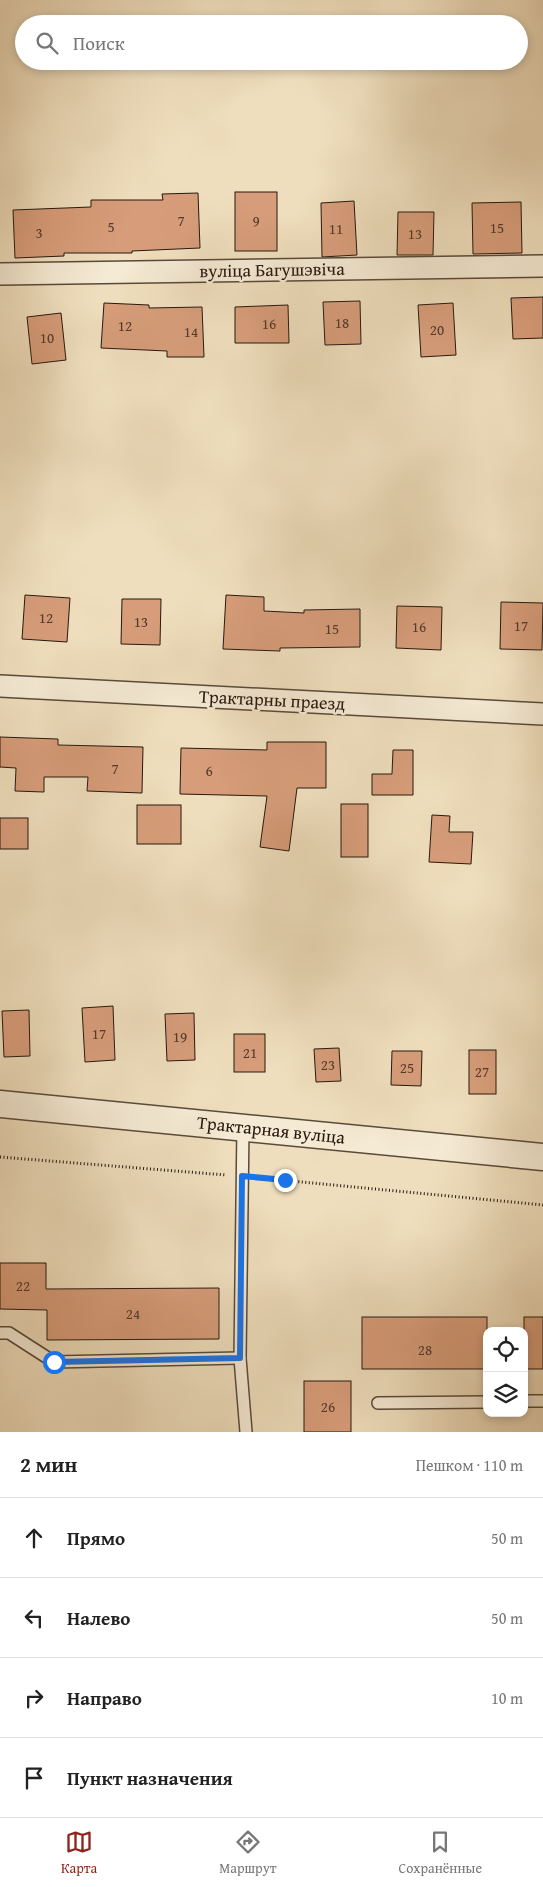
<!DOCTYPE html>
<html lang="ru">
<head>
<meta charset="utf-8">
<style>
	body { margin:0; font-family:"Gentium Book Plus",serif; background:#f2f2f2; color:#222 }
	.controls { position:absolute; right:15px; bottom:15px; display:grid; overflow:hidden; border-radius:10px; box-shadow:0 2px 8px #0003 }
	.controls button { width:45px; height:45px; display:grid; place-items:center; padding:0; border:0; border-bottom:1px solid #e0e0e0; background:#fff; color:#222; font:25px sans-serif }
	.stop { position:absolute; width:15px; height:15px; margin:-11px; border:4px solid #1a73e8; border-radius:50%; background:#fff }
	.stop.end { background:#1a73e8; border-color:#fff; box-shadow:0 1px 5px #0008 }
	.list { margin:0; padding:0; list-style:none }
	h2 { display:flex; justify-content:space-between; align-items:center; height:65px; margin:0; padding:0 20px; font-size:21px }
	h2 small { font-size:16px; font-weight:400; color:#767676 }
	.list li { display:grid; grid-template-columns:32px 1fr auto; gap:15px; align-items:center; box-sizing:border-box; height:80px; padding:0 20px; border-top:1px solid #e0e0e0 }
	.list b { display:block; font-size:19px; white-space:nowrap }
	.list em { font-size:16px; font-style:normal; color:#767676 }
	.icon { flex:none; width:28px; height:28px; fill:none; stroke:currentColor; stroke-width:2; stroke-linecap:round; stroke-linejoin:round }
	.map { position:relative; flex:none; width:543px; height:1432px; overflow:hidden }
	.search { position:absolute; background:#fff; box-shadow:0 2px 8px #0003; left:15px; right:15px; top:15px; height:55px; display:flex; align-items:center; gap:12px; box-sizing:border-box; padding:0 18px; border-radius:28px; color:#767676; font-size:19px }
	.sheet { height:385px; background:#fff }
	nav { display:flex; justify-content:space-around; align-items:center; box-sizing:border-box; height:70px; border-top:1px solid #e0e0e0; background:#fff; font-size:14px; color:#767676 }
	nav a { display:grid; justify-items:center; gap:2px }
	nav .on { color:#8f2418 }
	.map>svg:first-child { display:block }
	.building { fill:#d79d7a; stroke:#27180f }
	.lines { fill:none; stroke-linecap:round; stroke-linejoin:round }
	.service-casing { stroke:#594a3a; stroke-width:14 }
	.minor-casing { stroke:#594a3a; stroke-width:24 }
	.tertiary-casing { stroke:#594a3a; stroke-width:29 }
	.path { stroke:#27180f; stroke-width:3; stroke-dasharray:1 2.5; stroke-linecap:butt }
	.service { stroke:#f5ead4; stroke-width:11 }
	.minor { stroke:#f5ead4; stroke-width:21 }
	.tertiary { stroke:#f5ead4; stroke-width:26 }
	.route { stroke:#1a73e8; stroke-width:6 }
	.labels { text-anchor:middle; stroke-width:4.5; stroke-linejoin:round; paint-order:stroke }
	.number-label { font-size:15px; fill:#53392a }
	.street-label { font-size:18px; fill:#27180f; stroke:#f5ead4 }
</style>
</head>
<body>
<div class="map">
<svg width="543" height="1432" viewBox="0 0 543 1432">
	<rect width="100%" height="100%" fill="#efdebd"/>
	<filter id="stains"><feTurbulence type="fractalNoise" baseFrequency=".004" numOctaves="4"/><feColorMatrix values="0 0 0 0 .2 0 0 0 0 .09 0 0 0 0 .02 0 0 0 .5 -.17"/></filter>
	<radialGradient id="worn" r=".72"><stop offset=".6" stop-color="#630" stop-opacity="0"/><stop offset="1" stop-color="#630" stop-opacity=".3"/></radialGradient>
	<g class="building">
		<rect x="235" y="192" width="42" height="59"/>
		<polygon points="198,193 200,248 132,251 132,253 64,253 64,256 15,258 13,210 91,207 91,200 163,200 162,194"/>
		<polygon points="354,201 357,255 322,257 321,203"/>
		<polygon points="521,202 522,253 473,254 472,203"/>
		<polygon points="398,212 434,212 433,255 397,255"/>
		<polygon points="543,297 543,338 513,339 511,298"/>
		<polygon points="360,301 361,344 325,345 323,302"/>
		<polygon points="104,303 149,305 149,308 202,307 204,357 167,357 167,351 101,348"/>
		<polygon points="453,303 456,355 421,357 418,305"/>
		<polygon points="288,305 289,343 235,343 235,307"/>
		<polygon points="61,313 66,360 32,364 27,317"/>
		<polygon points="25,595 70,598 67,642 22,639"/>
		<polygon points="226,595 264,597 264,611 304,613 304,610 360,609 360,647 280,648 280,651 223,649"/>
		<polygon points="122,599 161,599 160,645 121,644"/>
		<polygon points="501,602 543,603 542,650 500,649"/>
		<polygon points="397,606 442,607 441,650 396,648"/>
		<polygon points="0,737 58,739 58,745 143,747 142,793 87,791 88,777 44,777 44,792 15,791 16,768 0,767"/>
		<polygon points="267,742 326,742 326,788 297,788 289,851 260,847 267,796 180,794 181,748 267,750"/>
		<polygon points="393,750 413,750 413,795 372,795 372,774 392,774"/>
		<rect x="341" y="804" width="27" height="53"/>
		<rect x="137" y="805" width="44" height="39"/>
		<polygon points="432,815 450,816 449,832 473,832 471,864 429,862"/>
		<rect x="0" y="818" width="28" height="31"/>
		<polygon points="113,1006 115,1060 85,1062 82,1008"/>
		<polygon points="29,1010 30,1056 4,1057 2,1011"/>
		<polygon points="194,1013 195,1060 167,1061 165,1014"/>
		<rect x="234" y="1034" width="31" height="38"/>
		<polygon points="339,1048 341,1081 316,1082 314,1049"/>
		<rect x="469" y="1050" width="27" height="44"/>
		<polygon points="392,1051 422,1051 421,1086 391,1085"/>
		<polygon points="0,1263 46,1263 46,1289 219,1288 219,1339 47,1340 47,1310 0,1309"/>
		<rect x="362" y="1317" width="125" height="52"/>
		<rect x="524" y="1317" width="19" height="52"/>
		<rect x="304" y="1381" width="47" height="51"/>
	</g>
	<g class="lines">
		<g class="service-casing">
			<g id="service">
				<polyline points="243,1127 240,1358 246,1432"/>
				<polyline points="0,1333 9,1333 54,1362 240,1358"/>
				<polyline points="524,1401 543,1401"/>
				<polyline points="378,1403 487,1402"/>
			</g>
		</g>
		<g class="minor-casing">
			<g id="minor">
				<polyline points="0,274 543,266"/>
				<polyline points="0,686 543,714"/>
			</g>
		</g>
		<g class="tertiary-casing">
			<polyline id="tertiary" points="0,1104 543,1157"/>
		</g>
		<g class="path">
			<polyline points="0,1157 226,1175"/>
			<polyline points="260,1178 543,1205"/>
		</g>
		<use href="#service" class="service"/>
		<use href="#minor" class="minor"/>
		<use href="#tertiary" class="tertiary"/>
	</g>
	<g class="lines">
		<polyline class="route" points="54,1362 240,1358 242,1176 285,1180"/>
	</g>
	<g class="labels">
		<g class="number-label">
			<text x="181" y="226">7</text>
			<text x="256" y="226">9</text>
			<text x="111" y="232">5</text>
			<text x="497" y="233">15</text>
			<text x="336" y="234">11</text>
			<text x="39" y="238">3</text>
			<text x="415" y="239">13</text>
			<text x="342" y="328">18</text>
			<text x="269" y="329">16</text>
			<text x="125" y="331">12</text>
			<text x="437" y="335">20</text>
			<text x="191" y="337">14</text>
			<text x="47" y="343">10</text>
			<text x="46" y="623">12</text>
			<text x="141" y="627">13</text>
			<text x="521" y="631">17</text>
			<text x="419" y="632">16</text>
			<text x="332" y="634">15</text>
			<text x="115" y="774">7</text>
			<text x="209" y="776">6</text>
			<text x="99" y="1039">17</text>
			<text x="180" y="1042">19</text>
			<text x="250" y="1058">21</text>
			<text x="328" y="1070">23</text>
			<text x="407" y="1073">25</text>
			<text x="482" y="1077">27</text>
			<text x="23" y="1291">22</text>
			<text x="133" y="1319">24</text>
			<text x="425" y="1355">28</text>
			<text x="328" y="1412">26</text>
		</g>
		<g class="street-label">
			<text transform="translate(272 270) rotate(-1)" y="6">вуліца Багушэвіча</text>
			<text transform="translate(272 700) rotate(3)" y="6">Трактарны праезд</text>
			<text transform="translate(271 1130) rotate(6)" y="6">Трактарная вуліца</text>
		</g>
	</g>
	<rect width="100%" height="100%" filter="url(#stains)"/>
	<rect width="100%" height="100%" fill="url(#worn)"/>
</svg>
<div class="controls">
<button><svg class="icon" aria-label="locate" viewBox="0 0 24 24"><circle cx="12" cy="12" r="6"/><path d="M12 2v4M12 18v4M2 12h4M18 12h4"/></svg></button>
<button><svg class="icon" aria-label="layers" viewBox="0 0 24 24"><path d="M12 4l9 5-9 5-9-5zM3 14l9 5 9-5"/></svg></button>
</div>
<div class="stop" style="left:54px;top:1362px"></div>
<div class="stop end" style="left:285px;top:1180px"></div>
<div class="search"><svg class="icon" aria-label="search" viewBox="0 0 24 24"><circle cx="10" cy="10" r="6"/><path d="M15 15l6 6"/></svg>Поиск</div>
</div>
<section class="sheet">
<h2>2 мин<small>Пешком · 110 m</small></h2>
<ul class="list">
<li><svg class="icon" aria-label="ahead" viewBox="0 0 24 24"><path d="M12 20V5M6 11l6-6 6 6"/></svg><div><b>Прямо</b></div><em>50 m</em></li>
<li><svg class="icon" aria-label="left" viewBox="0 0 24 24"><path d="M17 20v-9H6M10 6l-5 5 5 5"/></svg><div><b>Налево</b></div><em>50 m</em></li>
<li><svg class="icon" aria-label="right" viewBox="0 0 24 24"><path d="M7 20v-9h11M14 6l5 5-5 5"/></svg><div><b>Направо</b></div><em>10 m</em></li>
<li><svg class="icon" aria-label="arrive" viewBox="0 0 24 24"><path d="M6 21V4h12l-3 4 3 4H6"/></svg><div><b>Пункт назначения</b></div></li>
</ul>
</section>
<nav>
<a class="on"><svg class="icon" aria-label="map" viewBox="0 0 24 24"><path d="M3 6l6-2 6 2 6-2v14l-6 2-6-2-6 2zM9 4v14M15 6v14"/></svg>Карта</a>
<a><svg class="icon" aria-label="directions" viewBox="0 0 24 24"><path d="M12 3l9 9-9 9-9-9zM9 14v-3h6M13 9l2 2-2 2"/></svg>Маршрут</a>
<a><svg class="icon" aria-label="saved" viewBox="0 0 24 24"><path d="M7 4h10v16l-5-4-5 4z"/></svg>Сохранённые</a>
</nav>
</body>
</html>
